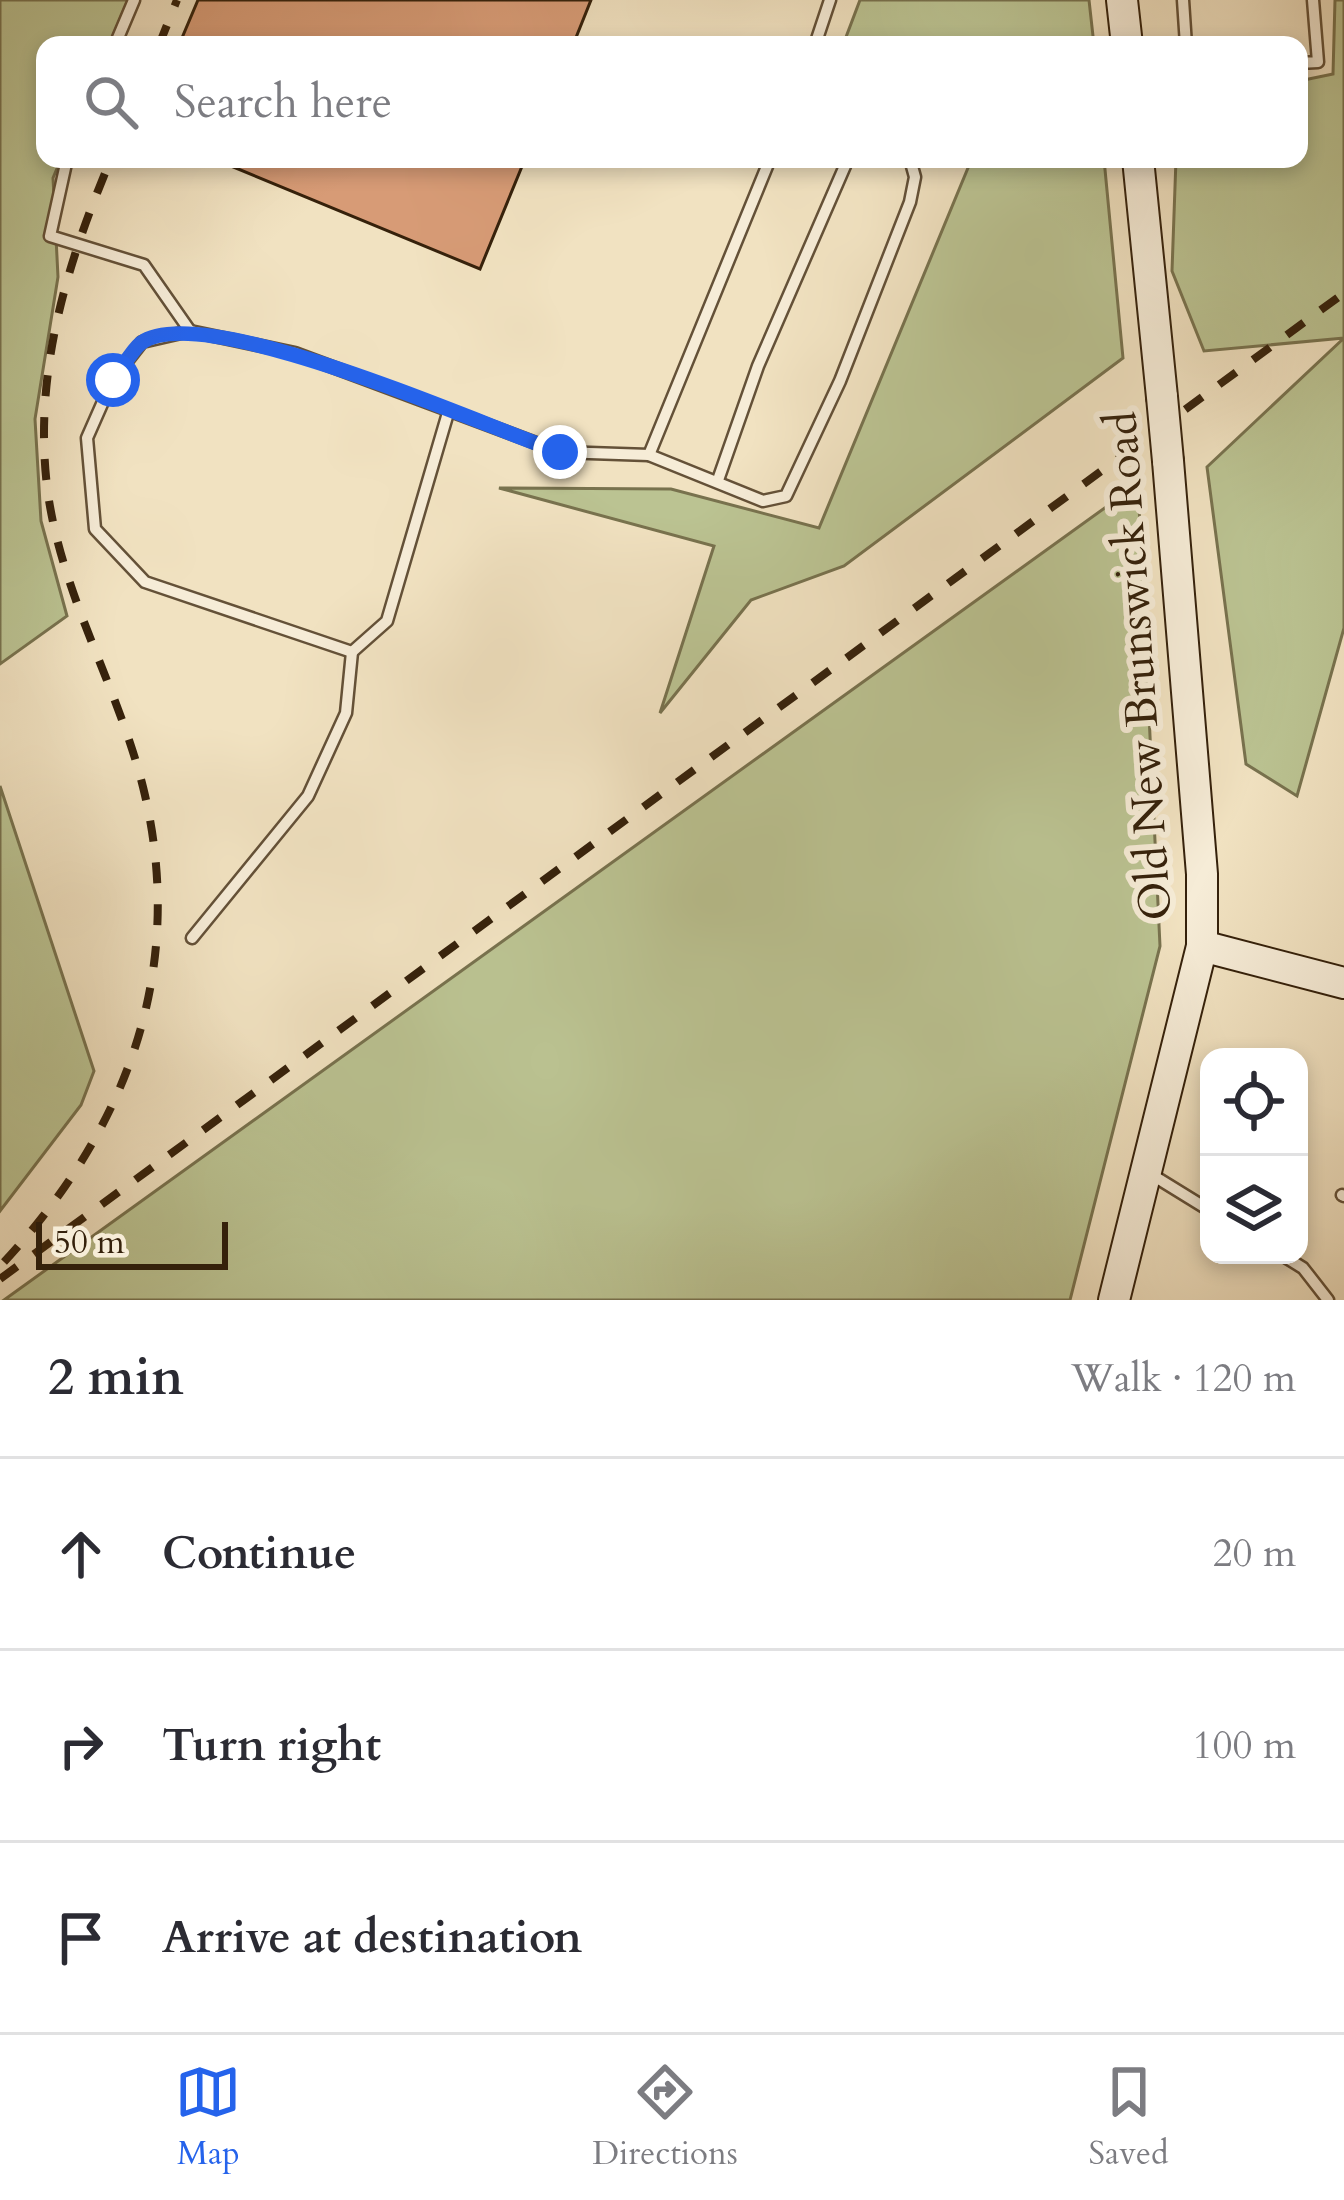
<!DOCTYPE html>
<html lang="en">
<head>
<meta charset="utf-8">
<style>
	body { margin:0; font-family:Cardo,serif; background:#f2f2f3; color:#2b2b33 }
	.controls { position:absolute; right:36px; bottom:36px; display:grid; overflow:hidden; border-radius:24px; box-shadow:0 6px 18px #0003 }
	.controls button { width:108px; height:108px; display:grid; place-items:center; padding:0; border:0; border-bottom:3px solid #e1e1e2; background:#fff; color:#2b2b33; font:60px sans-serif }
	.scale { position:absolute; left:36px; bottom:30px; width:192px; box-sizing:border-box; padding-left:12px; border:6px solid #35210b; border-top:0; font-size:33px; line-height:42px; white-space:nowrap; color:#35210b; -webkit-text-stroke:9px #f6ecd7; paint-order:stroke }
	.stop { position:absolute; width:36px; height:36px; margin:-27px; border:9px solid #2563eb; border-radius:50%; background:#fff }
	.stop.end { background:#2563eb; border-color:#fff; box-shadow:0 3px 12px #0008 }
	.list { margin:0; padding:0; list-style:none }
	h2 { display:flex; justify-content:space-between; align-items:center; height:156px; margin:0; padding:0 48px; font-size:51px }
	h2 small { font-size:39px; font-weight:400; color:#7c7c81 }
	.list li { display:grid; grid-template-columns:78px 1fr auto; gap:36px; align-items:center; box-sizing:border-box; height:192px; padding:0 48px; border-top:3px solid #e1e1e2 }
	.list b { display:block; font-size:45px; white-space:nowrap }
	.list em { font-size:39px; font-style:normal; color:#7c7c81 }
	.icon { flex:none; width:66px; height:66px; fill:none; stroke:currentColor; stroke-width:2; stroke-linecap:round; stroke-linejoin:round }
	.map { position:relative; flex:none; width:1344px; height:1300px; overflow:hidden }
	.search { position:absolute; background:#fff; box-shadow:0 6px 18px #0003; left:36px; right:36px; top:36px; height:132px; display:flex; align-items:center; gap:30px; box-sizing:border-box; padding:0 42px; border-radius:24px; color:#7c7c81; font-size:45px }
	.sheet { height:732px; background:#fff }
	nav { display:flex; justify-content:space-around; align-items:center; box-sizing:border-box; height:168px; border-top:3px solid #e1e1e2; background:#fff; font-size:33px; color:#7c7c81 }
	nav a { display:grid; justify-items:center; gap:6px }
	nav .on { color:#2563eb }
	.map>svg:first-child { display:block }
	.green { fill:#bbc392; stroke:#78724e; stroke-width:3 }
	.building { fill:#d79b76; stroke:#35210b; stroke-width:3 }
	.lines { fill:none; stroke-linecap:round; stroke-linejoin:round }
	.lane-casing { stroke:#645138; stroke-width:15 }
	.secondary-casing { stroke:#35210b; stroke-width:34 }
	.lane { stroke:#f6ecd7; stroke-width:10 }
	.secondary { stroke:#f6ecd7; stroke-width:30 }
	.rail { stroke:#35210b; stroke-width:8; stroke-dasharray:21 21; stroke-linecap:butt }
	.secondary-bridge-casing { stroke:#35210b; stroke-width:34; stroke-linecap:butt }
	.secondary-bridge { stroke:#f6ecd7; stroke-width:30 }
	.route { stroke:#2563eb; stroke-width:15 }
	.labels { text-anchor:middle; stroke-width:12; stroke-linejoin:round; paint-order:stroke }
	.street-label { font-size:45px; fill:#35210b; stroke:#f6ecd7 }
</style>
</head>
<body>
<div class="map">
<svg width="1344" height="1300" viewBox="0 0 1344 1300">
	<rect width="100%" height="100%" fill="#f1e2c1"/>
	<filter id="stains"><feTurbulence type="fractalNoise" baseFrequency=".00167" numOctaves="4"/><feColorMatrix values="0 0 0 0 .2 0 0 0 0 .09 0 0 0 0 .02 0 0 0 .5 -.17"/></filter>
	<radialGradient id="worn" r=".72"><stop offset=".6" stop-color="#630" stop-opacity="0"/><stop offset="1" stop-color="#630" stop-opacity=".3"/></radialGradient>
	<g class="green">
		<polygon points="0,0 128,0 109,45 45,45 45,159 61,159 53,178 58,277 35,419 41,521 67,616 0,664"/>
		<polygon points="860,0 1089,0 1094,45 843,45"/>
		<polygon points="1335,0 1344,0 1344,628 1297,796 1246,764 1207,467 1344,338 1204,351 1172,271 1176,159 1299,159 1299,81 1333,74"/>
		<polygon points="964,159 1104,159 1123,358 844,566 751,600 660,713 714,546 499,488 671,489 819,528 970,163"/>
		<polygon points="1138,484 1160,946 1070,1300 4,1300"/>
		<polygon points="0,786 94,1071 81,1105 0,1211"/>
	</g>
	<g class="building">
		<polygon points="198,0 591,0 573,45 179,45"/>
		<polygon points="214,159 525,159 480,269"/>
	</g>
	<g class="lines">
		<g class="lane-casing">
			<g id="lane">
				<polyline points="1183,0 1186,45"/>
				<polyline points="115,45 134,0"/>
				<polyline points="815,45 830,0"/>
				<polyline points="1299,63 1318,62 1313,0"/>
				<polyline points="67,159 50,236 144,265 190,331"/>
				<polyline points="770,159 649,455 763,501 786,496 840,381 910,202 915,177 910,159"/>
				<polyline points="448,413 387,621 352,652 145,582 95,529 87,438 113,379 142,342 190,331 295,353 560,452 649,455"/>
				<polyline points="718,480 758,366 848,159"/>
				<polyline points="192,938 308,796 346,713 352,652"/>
				<polyline points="1149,1173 1209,1210"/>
				<polyline points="1342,1195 1344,1196"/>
				<polyline points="1282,1255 1303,1268 1328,1300"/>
			</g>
		</g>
		<g class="secondary-casing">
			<g id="secondary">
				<polyline points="1122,0 1127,45"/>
				<polyline points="1138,159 1162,397"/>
				<polyline points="1202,946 1344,983"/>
				<polyline points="1114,1300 1202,946 1202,874 1168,461"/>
			</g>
		</g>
		<use href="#lane" class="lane"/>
		<use href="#secondary" class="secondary"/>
		<g class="rail">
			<polyline points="159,45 177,0"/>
			<path d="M 4,1262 C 127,1129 188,969 143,787 C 118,687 63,598 48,494 C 32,377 66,265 111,159"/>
			<polyline points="0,1279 1344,293"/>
		</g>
		<g class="secondary-bridge-casing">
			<polyline id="secondary-bridge" points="1162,397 1168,461"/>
		</g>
		<use href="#secondary-bridge" class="secondary-bridge"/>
	</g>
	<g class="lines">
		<path class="route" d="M 113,380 C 122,369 131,351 141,343 C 202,298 485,427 560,452"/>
	</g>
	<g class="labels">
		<g class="street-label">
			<text transform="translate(1137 666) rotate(-94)" y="16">Old New Brunswick Road</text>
		</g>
	</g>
	<rect width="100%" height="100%" filter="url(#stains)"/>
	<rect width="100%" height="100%" fill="url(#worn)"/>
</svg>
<div class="controls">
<button><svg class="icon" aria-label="locate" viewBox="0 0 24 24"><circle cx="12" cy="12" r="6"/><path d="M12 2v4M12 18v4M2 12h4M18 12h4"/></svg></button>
<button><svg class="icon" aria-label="layers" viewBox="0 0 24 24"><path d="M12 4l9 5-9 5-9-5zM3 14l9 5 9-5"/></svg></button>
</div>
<div class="scale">50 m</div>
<div class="stop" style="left:113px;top:380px"></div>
<div class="stop end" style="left:560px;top:452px"></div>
<div class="search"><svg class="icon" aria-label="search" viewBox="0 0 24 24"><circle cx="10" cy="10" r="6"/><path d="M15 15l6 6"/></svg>Search here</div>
</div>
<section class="sheet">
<h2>2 min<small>Walk · 120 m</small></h2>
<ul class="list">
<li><svg class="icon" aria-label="ahead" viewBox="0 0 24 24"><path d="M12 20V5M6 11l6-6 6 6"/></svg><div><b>Continue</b></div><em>20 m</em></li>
<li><svg class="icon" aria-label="right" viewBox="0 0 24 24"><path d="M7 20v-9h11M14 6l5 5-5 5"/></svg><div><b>Turn right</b></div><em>100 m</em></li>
<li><svg class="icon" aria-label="arrive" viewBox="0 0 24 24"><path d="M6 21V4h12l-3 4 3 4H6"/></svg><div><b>Arrive at destination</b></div></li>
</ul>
</section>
<nav>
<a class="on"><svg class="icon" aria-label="map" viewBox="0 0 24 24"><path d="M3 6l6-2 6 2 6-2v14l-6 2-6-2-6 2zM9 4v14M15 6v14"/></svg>Map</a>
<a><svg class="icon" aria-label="directions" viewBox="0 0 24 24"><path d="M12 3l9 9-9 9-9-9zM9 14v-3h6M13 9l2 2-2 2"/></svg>Directions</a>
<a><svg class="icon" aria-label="saved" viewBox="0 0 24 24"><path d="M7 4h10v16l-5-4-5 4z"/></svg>Saved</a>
</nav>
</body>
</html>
